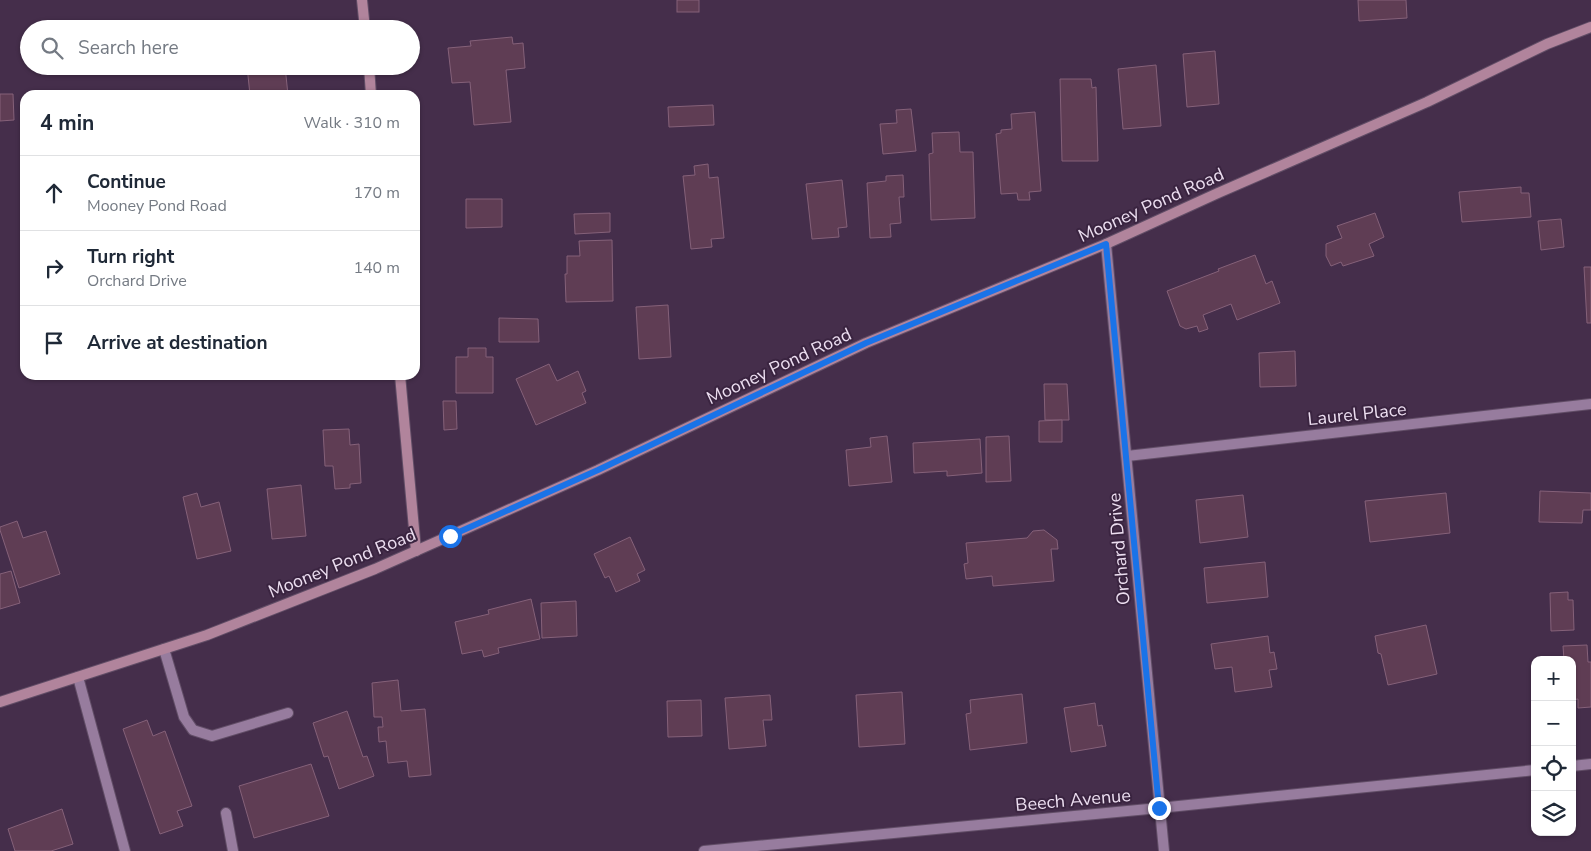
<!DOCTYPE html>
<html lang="en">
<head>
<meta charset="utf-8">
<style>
	body { margin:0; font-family:"Nunito Sans",sans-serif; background:#f6f6f7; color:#1f2937 }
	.controls { position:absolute; right:15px; bottom:15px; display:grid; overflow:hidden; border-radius:10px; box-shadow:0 1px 4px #0004 }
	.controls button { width:45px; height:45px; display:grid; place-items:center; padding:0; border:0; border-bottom:1px solid #e0e1e3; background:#fff; color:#1f2937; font:25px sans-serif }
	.stop { position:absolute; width:15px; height:15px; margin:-11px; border:4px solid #1a73e8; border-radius:50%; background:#fff }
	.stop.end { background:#1a73e8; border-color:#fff; box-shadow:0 1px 5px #0008 }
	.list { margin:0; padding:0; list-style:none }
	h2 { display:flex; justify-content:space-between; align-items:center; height:65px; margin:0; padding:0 20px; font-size:21px }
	h2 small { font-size:16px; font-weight:400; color:#747a83 }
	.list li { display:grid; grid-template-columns:32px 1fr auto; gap:15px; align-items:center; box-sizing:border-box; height:75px; padding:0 20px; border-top:1px solid #e0e1e3 }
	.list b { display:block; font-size:19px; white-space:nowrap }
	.list p { margin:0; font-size:16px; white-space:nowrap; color:#747a83 }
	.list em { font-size:16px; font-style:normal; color:#747a83 }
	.icon { flex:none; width:28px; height:28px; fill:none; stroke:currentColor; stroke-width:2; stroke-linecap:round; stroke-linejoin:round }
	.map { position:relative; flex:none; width:1591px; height:851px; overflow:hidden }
	.search { position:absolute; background:#fff; box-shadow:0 1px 4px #0004; left:20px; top:20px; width:400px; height:55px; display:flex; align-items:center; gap:12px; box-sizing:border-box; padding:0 18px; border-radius:28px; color:#747a83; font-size:19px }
	.panel { position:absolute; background:#fff; box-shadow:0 1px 4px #0004; left:20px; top:90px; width:400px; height:290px; border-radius:15px }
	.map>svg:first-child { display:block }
	.building { fill:#5f3d54; stroke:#856179 }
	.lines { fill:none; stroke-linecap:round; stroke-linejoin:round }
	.lane-casing { stroke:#614d66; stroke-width:12 }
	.street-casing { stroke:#614d66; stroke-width:12 }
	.secondary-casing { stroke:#614d66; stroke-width:12 }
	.lane { stroke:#977c9e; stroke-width:10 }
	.street { stroke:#977c9e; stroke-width:10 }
	.secondary { stroke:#b1849c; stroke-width:10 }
	.route { stroke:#1a73e8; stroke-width:6 }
	.labels { text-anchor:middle; stroke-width:4; stroke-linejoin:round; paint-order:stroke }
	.street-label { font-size:18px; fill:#ecdef0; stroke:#3a2440 }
</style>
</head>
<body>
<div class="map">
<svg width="1591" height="851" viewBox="0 0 1591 851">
	<rect width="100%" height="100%" fill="#452e4b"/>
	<g class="building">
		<rect x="677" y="0" width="22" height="12"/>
		<polygon points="1358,0 1406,0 1407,18 1359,21"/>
		<polygon points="512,37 513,44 523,43 525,68 506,70 511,122 474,125 470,82 452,83 448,48 471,46 470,41"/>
		<polygon points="1215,51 1219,104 1187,107 1183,54"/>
		<polygon points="1156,65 1161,126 1123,129 1118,69"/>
		<polygon points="247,66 285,66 288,95 250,95"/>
		<polygon points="1060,79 1091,79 1092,88 1096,87 1098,161 1062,161"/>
		<polygon points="0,94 13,94 14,120 0,121"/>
		<polygon points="713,105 714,125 669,127 668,107"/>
		<polygon points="911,109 916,151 883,154 880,124 897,123 896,110"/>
		<polygon points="1035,112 1041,191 1029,192 1030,200 1018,200 1017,193 1001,194 996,134 1001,133 1001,130 1012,129 1011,114"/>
		<polygon points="959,132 960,152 973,152 975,218 931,220 929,154 933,153 932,133"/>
		<polygon points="708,164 709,178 718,177 724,238 711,239 712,247 691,249 683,176 695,175 694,166"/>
		<polygon points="903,175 904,197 899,197 901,223 890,224 891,237 870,238 867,183 886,181 886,176"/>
		<polygon points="842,180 847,227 838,228 839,237 812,239 806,184"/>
		<polygon points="1521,187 1521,193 1529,193 1531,217 1462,222 1459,192"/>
		<polygon points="466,199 502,199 502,227 466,228"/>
		<polygon points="610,213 610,232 575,234 574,214"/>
		<polygon points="1375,213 1384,237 1369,244 1374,256 1343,266 1341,262 1331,266 1326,256 1326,244 1342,238 1337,226"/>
		<polygon points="1561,219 1564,247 1541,250 1538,221"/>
		<polygon points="612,240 613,301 566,302 565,274 567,274 567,256 580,256 579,241"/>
		<polygon points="1255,255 1266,284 1272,281 1280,303 1237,320 1231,304 1203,315 1208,329 1199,332 1197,326 1186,329 1180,326 1167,291 1219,271 1218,269"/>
		<polygon points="1584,267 1591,267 1591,323 1587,323"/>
		<polygon points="668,305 671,357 639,359 636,307"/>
		<polygon points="499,318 538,319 539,342 499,342"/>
		<polygon points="468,348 486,348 486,357 493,357 493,393 456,393 456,357 468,357"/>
		<polygon points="1295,351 1296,386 1260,387 1259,353"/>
		<polygon points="549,364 557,381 578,371 586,391 582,393 586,403 536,425 516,379"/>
		<polygon points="1044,384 1067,384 1069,420 1045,420"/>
		<polygon points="443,401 456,401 457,429 444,430"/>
		<polygon points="1062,420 1062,442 1039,442 1039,421"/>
		<polygon points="349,429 350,445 359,444 361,483 350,484 350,488 335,489 333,466 325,466 323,430"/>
		<polygon points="887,436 892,482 849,486 846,450 871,447 870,438"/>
		<polygon points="1009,436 1011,481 986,482 986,437"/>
		<polygon points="980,439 982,473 947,476 947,471 914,473 913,443"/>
		<polygon points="301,485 306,536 272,539 267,489"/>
		<polygon points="1540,491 1591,493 1591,510 1583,510 1582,523 1539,522"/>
		<polygon points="197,493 201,507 219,502 231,551 197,559 183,497"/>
		<polygon points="1446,493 1450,533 1370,542 1365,501"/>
		<polygon points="1243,495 1248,537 1200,543 1196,500"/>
		<polygon points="17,521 23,538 46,531 60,574 19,588 0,530 0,527"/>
		<polygon points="1044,530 1057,540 1058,549 1051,549 1054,581 993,586 992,576 966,579 964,564 968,563 966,543 1027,538 1033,531"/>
		<polygon points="630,537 645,570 637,574 640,581 616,592 609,576 605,578 594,554"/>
		<polygon points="1265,562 1268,597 1207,603 1204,568"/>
		<polygon points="11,571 20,603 0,609 0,574"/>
		<polygon points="1568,592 1568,600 1573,600 1574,630 1551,631 1550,593"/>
		<polygon points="531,599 540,639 498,648 499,653 484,657 482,650 462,654 455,622 489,614 488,610"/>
		<polygon points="576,601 577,636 542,638 541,603"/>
		<polygon points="1426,625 1437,674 1388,685 1381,654 1378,653 1375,636"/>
		<polygon points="1268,636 1270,653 1274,652 1277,669 1269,670 1272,687 1235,692 1232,667 1215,669 1211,644"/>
		<polygon points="1587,645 1588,662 1591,662 1591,707 1578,708 1578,699 1572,700 1572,677 1574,677 1572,660 1564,660 1563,646"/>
		<polygon points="398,680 401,711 425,709 431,775 409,777 407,761 388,763 386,741 379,742 378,727 383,727 382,717 374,717 372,683"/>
		<polygon points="902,692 905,744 859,747 856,695"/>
		<polygon points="1022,694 1027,743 970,750 966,714 971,713 970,700"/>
		<polygon points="770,695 772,720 763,720 766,746 729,749 725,698"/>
		<polygon points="701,700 702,736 668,737 667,701"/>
		<polygon points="1095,703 1098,726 1102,725 1106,746 1071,752 1064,708"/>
		<polygon points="347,711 363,757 367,756 374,776 339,789 328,756 324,757 313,723"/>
		<polygon points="147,720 153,736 165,731 192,806 177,811 183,826 160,834 123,729"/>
		<polygon points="311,764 329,816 254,838 239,786"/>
		<polygon points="62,809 73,844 51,851 15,851 8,829"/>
	</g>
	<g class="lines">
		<g class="lane-casing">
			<g id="lane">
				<polyline points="164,649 184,717 193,730 212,736 288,713"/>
				<polyline points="78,677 125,851"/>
				<polyline points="226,813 233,851"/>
			</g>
		</g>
		<g class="street-casing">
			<g id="street">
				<polyline points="1106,244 1164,851"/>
				<polyline points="1127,456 1591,404"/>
				<polyline points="1572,766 1591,764"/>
				<polyline points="704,851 1159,808 1535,770"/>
			</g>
		</g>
		<g class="secondary-casing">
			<g id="secondary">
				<polyline points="362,0 365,29"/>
				<polyline points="369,66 371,95"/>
				<polyline points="400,375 416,551"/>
				<polyline points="0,702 207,635 375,569 598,470 866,343 1106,244 1218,193 1427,102 1547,44 1591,27"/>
			</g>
		</g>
		<use href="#lane" class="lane"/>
		<use href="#street" class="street"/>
		<use href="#secondary" class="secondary"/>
	</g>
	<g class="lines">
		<polyline class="route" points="450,536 598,470 866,343 1106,244 1159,808"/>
	</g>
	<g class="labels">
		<g class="street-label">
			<text transform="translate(1151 205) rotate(-24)" y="6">Mooney Pond Road</text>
			<text transform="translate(779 366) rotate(-25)" y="6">Mooney Pond Road</text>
			<text transform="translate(1357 414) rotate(-6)" y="6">Laurel Place</text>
			<text transform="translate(1119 549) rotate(-95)" y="6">Orchard Drive</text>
			<text transform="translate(342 563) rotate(-22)" y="6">Mooney Pond Road</text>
			<text transform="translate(1073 800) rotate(-5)" y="6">Beech Avenue</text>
		</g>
	</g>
</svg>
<div class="controls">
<button>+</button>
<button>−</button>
<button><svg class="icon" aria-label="locate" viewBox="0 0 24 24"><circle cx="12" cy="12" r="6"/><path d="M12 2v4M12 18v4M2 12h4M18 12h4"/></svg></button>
<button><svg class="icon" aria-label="layers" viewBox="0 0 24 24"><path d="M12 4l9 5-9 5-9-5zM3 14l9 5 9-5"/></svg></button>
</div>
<div class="stop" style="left:450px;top:536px"></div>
<div class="stop end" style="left:1159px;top:808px"></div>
<div class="search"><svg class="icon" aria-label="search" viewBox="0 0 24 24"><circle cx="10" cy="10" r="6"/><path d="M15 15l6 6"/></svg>Search here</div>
<section class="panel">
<h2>4 min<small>Walk · 310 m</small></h2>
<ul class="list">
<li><svg class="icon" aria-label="ahead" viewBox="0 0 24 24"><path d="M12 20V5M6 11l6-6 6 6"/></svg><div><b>Continue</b><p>Mooney Pond Road</p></div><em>170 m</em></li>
<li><svg class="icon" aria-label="right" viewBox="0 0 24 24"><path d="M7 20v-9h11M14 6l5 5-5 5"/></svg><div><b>Turn right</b><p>Orchard Drive</p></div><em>140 m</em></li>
<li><svg class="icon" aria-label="arrive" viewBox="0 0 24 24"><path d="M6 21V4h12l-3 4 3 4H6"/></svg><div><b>Arrive at destination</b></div></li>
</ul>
</section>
</div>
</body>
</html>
